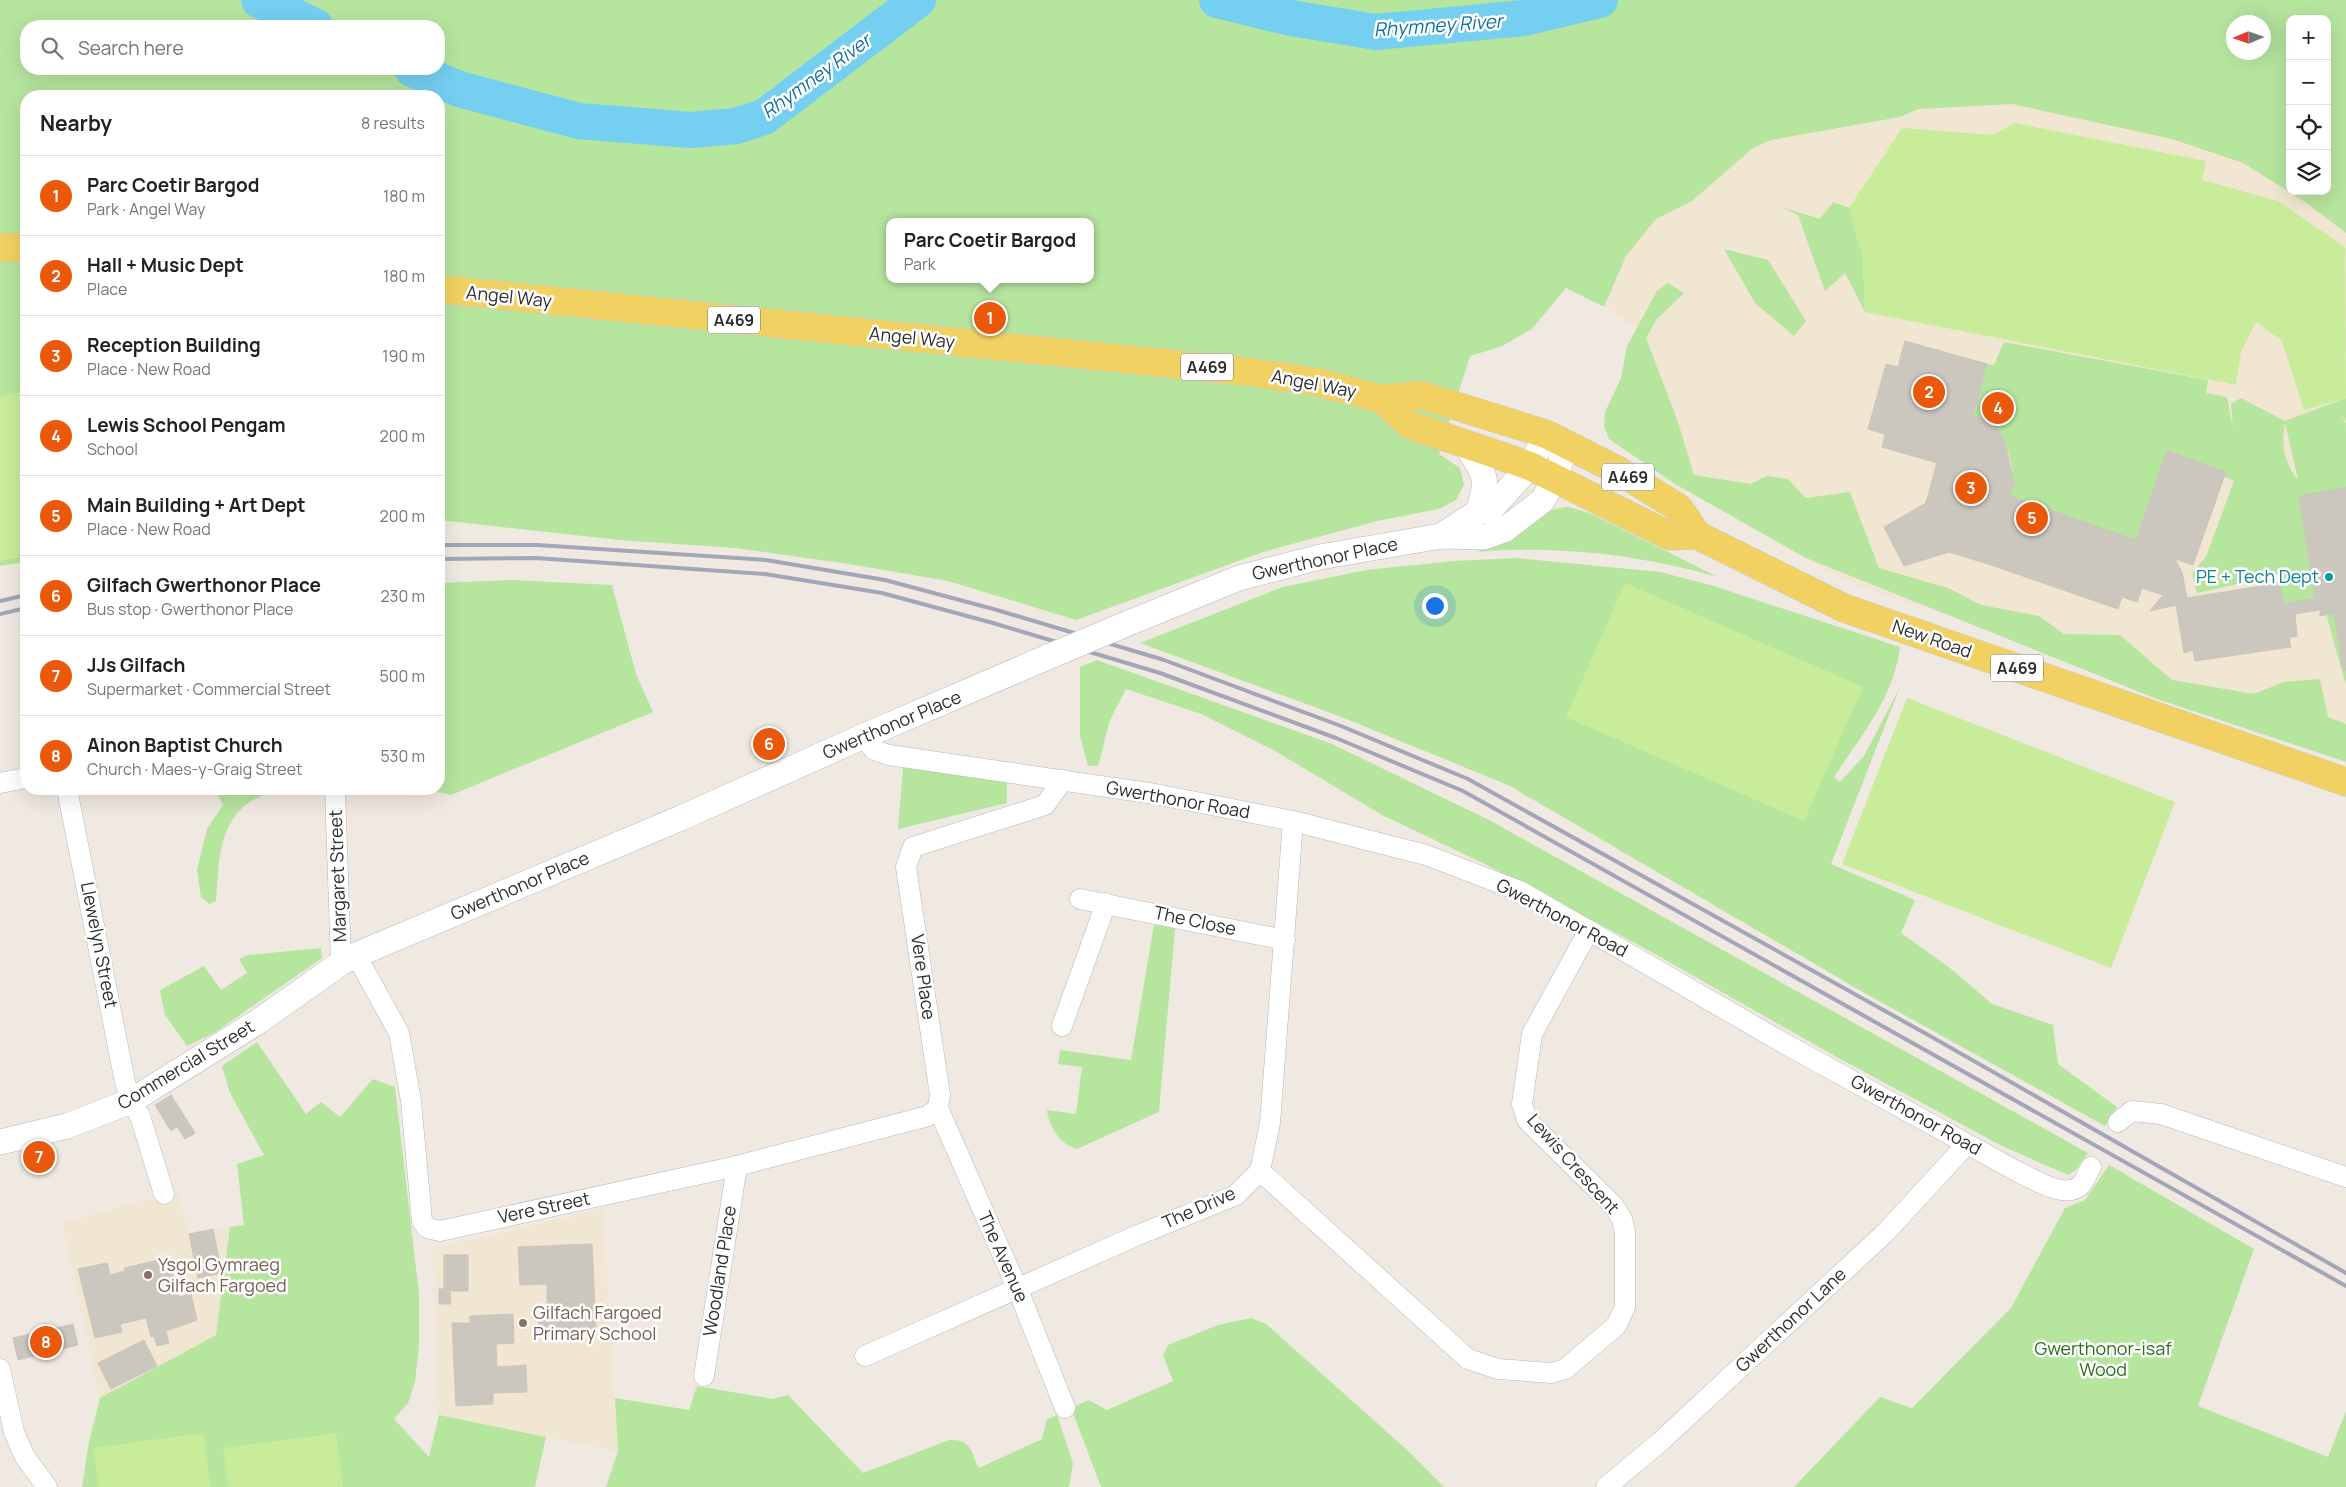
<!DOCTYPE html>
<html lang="en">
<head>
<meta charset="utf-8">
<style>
	body { margin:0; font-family:Manrope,sans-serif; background:#f2f2f2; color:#222 }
	.controls { position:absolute; right:15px; top:15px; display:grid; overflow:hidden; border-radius:10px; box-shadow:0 5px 20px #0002 }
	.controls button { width:45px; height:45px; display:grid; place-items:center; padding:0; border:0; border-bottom:1px solid #e0e0e0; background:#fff; color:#222; font:25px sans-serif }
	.compass { position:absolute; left:2226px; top:15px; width:45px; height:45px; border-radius:50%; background:#fff; box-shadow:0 5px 20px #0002; rotate:268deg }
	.you { position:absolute; left:1434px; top:605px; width:18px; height:18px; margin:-12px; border:4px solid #fff; border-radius:50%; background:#1a73e8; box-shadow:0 0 0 8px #1a73e833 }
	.badge { display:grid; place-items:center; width:32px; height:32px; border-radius:50%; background:#ea580c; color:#fff; font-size:16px; font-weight:700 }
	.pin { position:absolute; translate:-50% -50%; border:2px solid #fff; box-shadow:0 1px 5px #0006 }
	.popup { position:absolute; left:886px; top:218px; width:208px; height:65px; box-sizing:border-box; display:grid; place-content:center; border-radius:10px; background:#fff; filter:drop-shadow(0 1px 4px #0005); font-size:16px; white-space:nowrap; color:#767676 }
	.popup b { font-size:19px; color:#222 }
	.popup::after { content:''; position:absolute; left:50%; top:100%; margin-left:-10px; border:10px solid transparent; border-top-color:#fff }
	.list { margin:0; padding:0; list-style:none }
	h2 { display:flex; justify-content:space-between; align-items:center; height:65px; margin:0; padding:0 20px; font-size:21px }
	h2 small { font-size:16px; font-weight:400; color:#767676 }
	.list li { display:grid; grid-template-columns:32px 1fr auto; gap:15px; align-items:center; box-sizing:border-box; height:80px; padding:0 20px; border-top:1px solid #e0e0e0 }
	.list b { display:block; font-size:19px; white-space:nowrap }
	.list p { margin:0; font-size:16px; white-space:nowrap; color:#767676 }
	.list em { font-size:16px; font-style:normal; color:#767676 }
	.icon { flex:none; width:28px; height:28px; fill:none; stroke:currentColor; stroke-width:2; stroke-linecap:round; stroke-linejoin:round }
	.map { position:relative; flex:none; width:2346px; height:1487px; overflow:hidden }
	.search { position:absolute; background:#fff; box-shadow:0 5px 20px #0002; left:20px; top:20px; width:425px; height:55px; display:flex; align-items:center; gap:12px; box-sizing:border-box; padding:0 18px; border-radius:20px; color:#767676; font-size:19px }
	.panel { position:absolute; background:#fff; box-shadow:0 5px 20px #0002; left:20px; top:90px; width:425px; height:705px; border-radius:20px }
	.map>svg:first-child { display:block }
	.education { fill:#f0e6d1 }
	.green { fill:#b6e59e; fill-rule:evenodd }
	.pitch { fill:#c9ec9a }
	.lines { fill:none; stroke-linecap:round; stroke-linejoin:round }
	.river { stroke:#75cff0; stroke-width:36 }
	.building { fill:#cbc7bf; stroke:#cbc5ba }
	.minor-casing { stroke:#b4b7c1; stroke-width:21 }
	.tertiary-casing { stroke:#b4b7c1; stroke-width:26 }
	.primary-casing { stroke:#c9c9c9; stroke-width:29 }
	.minor { stroke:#fff; stroke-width:20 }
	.tertiary { stroke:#fff; stroke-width:25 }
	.primary { stroke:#f2d163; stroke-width:28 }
	.rail { stroke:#a3a6b8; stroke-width:4 }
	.tertiary-bridge-casing { stroke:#b4b7c1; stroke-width:26; stroke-linecap:butt }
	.tertiary-bridge { stroke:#fff; stroke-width:25 }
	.culture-dot { fill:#0f9aa8; stroke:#fff; stroke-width:2 }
	.education-dot { fill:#8d6e63; stroke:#fff; stroke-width:2 }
	.labels { text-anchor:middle; stroke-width:5; stroke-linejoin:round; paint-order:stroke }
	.shield { fill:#fff; stroke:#6d6d6d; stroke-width:1 }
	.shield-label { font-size:16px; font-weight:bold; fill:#2e2e2e }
	.street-label { font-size:18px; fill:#2e2e2e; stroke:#fff }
	.culture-label { font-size:18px; fill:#0d838f; stroke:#fff; text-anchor:end }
	.education-label { font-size:18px; fill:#785e54; stroke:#fff; text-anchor:start }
	.park-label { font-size:18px; fill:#2c6e1b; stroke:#fff }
	.water-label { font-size:19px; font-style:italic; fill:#0d6fa3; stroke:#fff }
</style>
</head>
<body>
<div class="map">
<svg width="2346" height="1487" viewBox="0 0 2346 1487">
	<rect width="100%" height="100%" fill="#efe9e1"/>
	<g class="education">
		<polygon points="2012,104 2172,139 2243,163 2305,202 2346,233 2346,737 1860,587 1773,541 1688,491 1639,329 1604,307 1626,256 1656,219 1692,201 1753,148 1771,140 1900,117 1919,109"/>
		<polygon points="178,1192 189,1234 230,1227 216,1335 100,1398 63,1226 66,1221"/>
		<polygon points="603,1209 618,1451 439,1415 433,1248"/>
	</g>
	<g class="green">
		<path d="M 0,0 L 2346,0 L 2346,233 L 2305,202 L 2243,163 L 2172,139 L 2012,104 L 1919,109 L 1900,117 L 1771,140 L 1753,148 L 1692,201 L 1656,219 L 1626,256 L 1604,307 L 1566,288 L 1532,329 L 1500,347 L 1470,356 L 1439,454 L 1460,468 L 1464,485 L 1456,500 L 1439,509 L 1377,521 L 1263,552 L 1076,620 L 948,581 L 849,564 L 735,548 L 619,540 L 439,520 L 439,96 L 26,96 L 26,562 L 0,566 ZM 2290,19 L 2327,19 L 2327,191 L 2290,191 ZM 2234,22 L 2264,22 L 2264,52 L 2234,52 ZM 26,26 L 439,26 L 439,69 L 26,69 ZM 890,222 L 1090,222 L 1090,279 L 890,279 Z"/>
		<polygon points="1833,202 1849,208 1863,259 1865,312 1845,273 1825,291 1798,215 1781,207 1820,219"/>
		<polygon points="1724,249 1768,260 1806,321 1794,336 1755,303"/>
		<polygon points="1668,283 1684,293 1657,319 1646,338 1678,422 1694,475 1751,484 1767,476 1788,479 1806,498 1850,492 1879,568 1948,588 1981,605 2039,616 2064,634 2120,635 2172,680 2254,694 2284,682 2320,679 2328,717 2346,724 2346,762 2157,699 1806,558 1675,484 1609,439 1604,426 1605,412 1621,378 1627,346 1657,291"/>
		<path d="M 2004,342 L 2208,380 L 2206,393 L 2227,397 L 2233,429 L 2231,404 L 2241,398 L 2285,421 L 2346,398 L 2346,422 L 2341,412 L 2346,425 L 2346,495 L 2338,613 L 2346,655 L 2346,685 L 2328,621 L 2301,494 L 2299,496 L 2315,598 L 2283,604 L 2280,583 L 2282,574 L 2197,593 L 2192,573 L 2206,557 L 2234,481 L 2225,477 L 2225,472 L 2167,452 L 2136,540 L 2010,497 C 2018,470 2007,443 1993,421 L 1973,416 L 1987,364 L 1994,365 ZM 2285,423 L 2298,479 L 2297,479 C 2284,461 2281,446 2285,423 Z"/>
		<path d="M 1569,507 L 1592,514 L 1718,577 C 1641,555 1557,545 1477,552 C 1490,546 1506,542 1518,534 C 1537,521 1543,508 1569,507 Z"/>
		<path d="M 1517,558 L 1660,572 L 1714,586 L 1900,647 C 1894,697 1861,736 1834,777 L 1840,782 L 1864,756 L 1900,687 L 1831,864 L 1915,900 L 1901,933 L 1950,968 L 1992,1004 L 2053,1025 L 2058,1064 L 2117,1107 L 2105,1126 L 1861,991 L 1508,785 L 1339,716 L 1140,643 L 1283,587 L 1366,570 L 1454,561 Z"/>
		<polygon points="511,580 612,585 636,674 653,712 451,795 437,792 435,789 439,789 439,583"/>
		<polygon points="1097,660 1332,744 1489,820 2088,1153 2076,1170 2068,1175 2002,1146 1833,1055 1639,945 1485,864 1382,815 1275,751 1201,714 1126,689 1110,720 1098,766 1088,766 1080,736 1080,667"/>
		<polygon points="903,767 1007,778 1007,803 898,829"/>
		<path d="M 214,789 L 276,789 C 266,794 250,800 242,808 C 217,833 219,868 216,901 L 209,904 L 201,897 L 197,870 L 207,829 L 223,805 Z"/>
		<path d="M 1154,925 L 1175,928 L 1159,1112 L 1077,1149 C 1060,1144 1049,1127 1047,1110 L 1076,1114 L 1082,1067 L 1058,1064 L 1060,1050 L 1131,1060 Z"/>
		<polygon points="321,948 322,958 214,1033 187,1046 165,1015 160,990 204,966 221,990 247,973 239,959 248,955"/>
		<polygon points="257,1042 306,1114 321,1102 340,1117 373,1079 395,1087 419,1294 419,1344 415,1382 408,1403 394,1419 429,1457 439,1415 546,1437 535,1487 82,1487 89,1442 100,1398 216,1335 230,1227 244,1225 237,1164 264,1155 230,1093 222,1066"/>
		<polygon points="2109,1165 2254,1249 2198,1406 2328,1457 2346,1411 2346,1487 1794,1487 1880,1397 1912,1408 2011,1308 2065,1208 2085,1200"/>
		<polygon points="1251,1318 1266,1324 1406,1449 1444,1487 1101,1487 1071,1408 1089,1400 1107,1410 1173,1381 1163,1355 1168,1345 1218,1325"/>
		<path d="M 697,1386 L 772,1399 L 788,1395 L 863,1473 L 949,1440 C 972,1439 970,1451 979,1468 L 1042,1439 L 1047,1419 L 1057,1415 L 1073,1463 L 1069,1487 L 606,1487 L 618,1451 L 615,1398 L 689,1410 Z"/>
	</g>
	<g class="pitch">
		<polygon points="2015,123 2206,161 2202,180 2278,201 2345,247 2346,398 2304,410 2282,341 2256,322 2241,352 2236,385 1865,312 1863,259 1849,208 1902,128 1993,135"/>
		<polygon points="26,391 26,556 0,561 0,396"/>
		<polygon points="1625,583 1863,687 1804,821 1566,717"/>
		<polygon points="1907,698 2175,802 2111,968 1842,864"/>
		<polygon points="203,1433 211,1487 99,1487 93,1448"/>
		<polygon points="336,1433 343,1487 228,1487 223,1448"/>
	</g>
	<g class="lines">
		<g class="river">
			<polyline points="259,0 315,26"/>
			<polyline points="1217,0 1291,18 1376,32 1524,18 1600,0"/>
			<polyline points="412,69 459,89 579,121 690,130 736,126 764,117 918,0"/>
		</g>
	</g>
	<g class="building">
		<polygon points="1905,341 1987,364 1958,469 1882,447 1885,434 1868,429 1886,364 1898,367"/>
		<polygon points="1973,416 1993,421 2005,442 2014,483 2010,497 2001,493 1984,540 1998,544 1991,565 1949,552 1904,566 1884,527 1926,503 1937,462 1958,469"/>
		<polygon points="2167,451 2226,472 2193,565 2175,559 2163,595 2142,588 2137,602 2122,597 2118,609 1991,565 1998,544 1984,540 2001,493 2136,540"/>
		<polygon points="2346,487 2346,670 2343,670 2334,613 2320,616 2320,610 2295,614 2297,636 2289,638 2291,647 2195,661 2193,650 2184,653 2176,605 2150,611 2163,595 2175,559 2182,572 2187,598 2280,583 2283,604 2315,598 2299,496"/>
		<polygon points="171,1095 195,1133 185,1139 177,1127 171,1131 155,1105"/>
		<polygon points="213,1229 222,1273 198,1278 189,1234"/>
		<polygon points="592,1244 596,1328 539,1331 538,1306 547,1306 547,1284 520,1285 518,1247"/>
		<polygon points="444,1255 468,1255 468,1291 450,1291 451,1304 439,1304 439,1289 444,1289"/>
		<polygon points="168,1258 179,1297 191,1294 197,1320 166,1331 169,1343 157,1346 154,1336 151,1337 146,1318 120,1324 122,1332 95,1338 78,1269 107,1263 110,1275 125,1271 124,1268"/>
		<polygon points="513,1314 514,1343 496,1344 497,1367 526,1365 527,1392 493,1393 493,1404 456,1406 452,1323 470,1323 470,1316"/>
		<polygon points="73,1324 78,1345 18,1360 13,1338"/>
		<polygon points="144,1340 157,1366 111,1389 98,1363"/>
	</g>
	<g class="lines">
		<g class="minor-casing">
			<g id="minor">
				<path d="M 864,736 L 874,750 L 889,755 L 1155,794 L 1293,821 L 1426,855 L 1520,891 L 1787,1045 L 2020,1173 C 2036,1180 2065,1200 2081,1185 C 2085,1180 2088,1172 2091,1167"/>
				<polyline points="1063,780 1045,805 913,847 906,867 940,1095 938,1108 1018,1290 1065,1408"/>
				<polyline points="0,783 26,778"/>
				<polyline points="67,789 125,1082 131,1101 140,1116 164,1194"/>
				<polyline points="335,789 341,963"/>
				<polyline points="1080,899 1285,940"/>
				<polyline points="356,955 399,1033 411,1101 422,1221 427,1228 440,1231 737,1166 928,1116 938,1108"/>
				<polyline points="1062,1026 1106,903"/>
				<polyline points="2118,1122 2132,1111 2161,1114 2346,1177"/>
				<polyline points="1260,1171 1468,1359 1498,1369 1552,1373 1565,1369 1616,1326 1625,1307 1625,1232 1622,1219 1613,1205 1527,1120 1522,1104 1532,1034 1589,930"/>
				<polyline points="865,1356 1138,1235 1236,1195 1260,1171 1270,1123 1293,821"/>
				<polyline points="0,1369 14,1432 25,1457 47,1487"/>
				<polyline points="704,1376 737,1166"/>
				<polyline points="1606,1487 1660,1442 1886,1232 1967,1144"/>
			</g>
		</g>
		<g class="tertiary-casing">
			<g id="tertiary">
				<path d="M 1466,445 C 1485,476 1490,475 1478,512"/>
				<polyline points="1441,536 1478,512 1490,510 1530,466 1546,434"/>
				<polyline points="1131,622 1239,578 1320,557 1441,536 1484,537 1504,530 1542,501 1556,478 1566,443"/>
				<polyline points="0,1142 67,1126 131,1101 259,1021 341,963 356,955 681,818 864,736 1050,656"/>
			</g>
		</g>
		<g class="primary-casing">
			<g id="primary">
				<polyline points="0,247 26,248"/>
				<polyline points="439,289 1250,372 1316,382 1382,399 1421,395 1546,434 1619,471 1679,508 1697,535"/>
				<polyline points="1382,399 1410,425 1530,466 1670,536 1697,535 1844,608 2346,782"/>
			</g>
		</g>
		<use href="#minor" class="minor"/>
		<use href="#tertiary" class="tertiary"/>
		<use href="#primary" class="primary"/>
		<g class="rail">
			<polyline points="439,545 537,545 766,560 885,580 997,610 1164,660 1341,726 1468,779 1930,1036 2346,1273"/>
			<polyline points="439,559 536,558 765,574 882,593 993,623 1160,673 1336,738 1463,791 2346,1286"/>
			<polyline points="0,601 26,595"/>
			<polyline points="0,614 26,608"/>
		</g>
		<g class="tertiary-bridge-casing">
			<polyline id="tertiary-bridge" points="1050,656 1131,622"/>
		</g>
		<use href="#tertiary-bridge" class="tertiary-bridge"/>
	</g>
	<circle class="culture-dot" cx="2329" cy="577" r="5"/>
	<g class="education-dot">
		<circle cx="148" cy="1275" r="5"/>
		<circle cx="523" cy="1323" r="5"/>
	</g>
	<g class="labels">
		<g class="shield">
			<rect x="708" y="306.5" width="52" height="27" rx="4"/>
			<rect x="1181" y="353.5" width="52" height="27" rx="4"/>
			<rect x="1602" y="463.5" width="52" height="27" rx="4"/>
			<rect x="1991" y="654.5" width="52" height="27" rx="4"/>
		</g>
		<g class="shield-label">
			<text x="734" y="326">A469</text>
			<text x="1207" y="373">A469</text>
			<text x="1628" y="483">A469</text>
			<text x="2017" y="674">A469</text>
		</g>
		<g class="street-label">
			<text transform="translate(509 297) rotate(6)" y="6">Angel Way</text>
			<text transform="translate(912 338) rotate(6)" y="6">Angel Way</text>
			<text transform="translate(1314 384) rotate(11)" y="6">Angel Way</text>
			<text transform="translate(1325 559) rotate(-12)" y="6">Gwerthonor Place</text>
			<text transform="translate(1932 639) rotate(19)" y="6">New Road</text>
			<text transform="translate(892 725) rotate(-23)" y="6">Gwerthonor Place</text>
			<text transform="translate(1178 800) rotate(10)" y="6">Gwerthonor Road</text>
			<text transform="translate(338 876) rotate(-92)" y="6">Margaret Street</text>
			<text transform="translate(520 886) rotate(-23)" y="6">Gwerthonor Place</text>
			<text transform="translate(1562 918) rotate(28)" y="6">Gwerthonor Road</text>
			<text transform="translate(1195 921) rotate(12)" y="6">The Close</text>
			<text transform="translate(99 945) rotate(79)" y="6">Llewelyn Street</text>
			<text transform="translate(923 977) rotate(82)" y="6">Vere Place</text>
			<text transform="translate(186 1065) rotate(-31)" y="6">Commercial Street</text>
			<text transform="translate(1916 1115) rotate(29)" y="6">Gwerthonor Road</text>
			<text transform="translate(1573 1164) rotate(48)" y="6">Lewis Crescent</text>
			<text transform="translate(544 1208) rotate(-12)" y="6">Vere Street</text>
			<text transform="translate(1199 1208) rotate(-24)" y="6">The Drive</text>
			<text transform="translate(1003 1257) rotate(66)" y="6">The Avenue</text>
			<text transform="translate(720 1271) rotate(-81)" y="6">Woodland Place</text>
			<text transform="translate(1791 1320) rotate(-43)" y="6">Gwerthonor Lane</text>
		</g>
		<g class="culture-label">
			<text x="2319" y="583">PE + Tech Dept</text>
		</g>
		<g class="education-label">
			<text x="158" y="1271">Ysgol Gymraeg<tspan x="158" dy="21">Gilfach Fargoed</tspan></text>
			<text x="533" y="1319">Gilfach Fargoed<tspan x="533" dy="21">Primary School</tspan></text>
		</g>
		<g class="park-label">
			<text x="2103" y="1355">Gwerthonor-isaf<tspan x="2103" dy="21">Wood</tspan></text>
		</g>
		<g class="water-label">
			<text transform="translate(1438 25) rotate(-4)" y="7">Rhymney River</text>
			<text transform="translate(816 76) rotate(-36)" y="7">Rhymney River</text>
		</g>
	</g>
</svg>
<div class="controls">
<button>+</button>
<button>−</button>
<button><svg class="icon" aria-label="locate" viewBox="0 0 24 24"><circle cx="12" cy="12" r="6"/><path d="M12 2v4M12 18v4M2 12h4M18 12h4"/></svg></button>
<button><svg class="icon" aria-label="layers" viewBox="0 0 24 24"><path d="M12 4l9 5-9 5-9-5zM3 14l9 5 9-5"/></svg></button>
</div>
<svg class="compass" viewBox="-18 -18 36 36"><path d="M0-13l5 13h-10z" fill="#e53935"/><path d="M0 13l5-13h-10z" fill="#767676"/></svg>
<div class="you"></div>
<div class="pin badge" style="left:990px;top:318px">1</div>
<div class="popup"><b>Parc Coetir Bargod</b>Park</div>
<div class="pin badge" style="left:1929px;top:392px">2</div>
<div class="pin badge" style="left:1971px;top:488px">3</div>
<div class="pin badge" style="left:1998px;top:408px">4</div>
<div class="pin badge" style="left:2032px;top:518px">5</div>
<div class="pin badge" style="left:769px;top:744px">6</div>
<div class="pin badge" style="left:39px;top:1157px">7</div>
<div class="pin badge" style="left:46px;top:1342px">8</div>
<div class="search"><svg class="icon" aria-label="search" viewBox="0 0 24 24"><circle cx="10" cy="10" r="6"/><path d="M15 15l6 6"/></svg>Search here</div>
<section class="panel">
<h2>Nearby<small>8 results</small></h2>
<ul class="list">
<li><span class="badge">1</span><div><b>Parc Coetir Bargod</b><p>Park · Angel Way</p></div><em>180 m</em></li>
<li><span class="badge">2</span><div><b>Hall + Music Dept</b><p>Place</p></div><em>180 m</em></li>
<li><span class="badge">3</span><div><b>Reception Building</b><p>Place · New Road</p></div><em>190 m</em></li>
<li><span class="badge">4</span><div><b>Lewis School Pengam</b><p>School</p></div><em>200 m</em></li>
<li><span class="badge">5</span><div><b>Main Building + Art Dept</b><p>Place · New Road</p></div><em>200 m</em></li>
<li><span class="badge">6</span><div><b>Gilfach Gwerthonor Place</b><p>Bus stop · Gwerthonor Place</p></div><em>230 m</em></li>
<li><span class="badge">7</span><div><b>JJs Gilfach</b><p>Supermarket · Commercial Street</p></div><em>500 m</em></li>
<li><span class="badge">8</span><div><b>Ainon Baptist Church</b><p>Church · Maes-y-Graig Street</p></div><em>530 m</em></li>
</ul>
</section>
</div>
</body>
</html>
